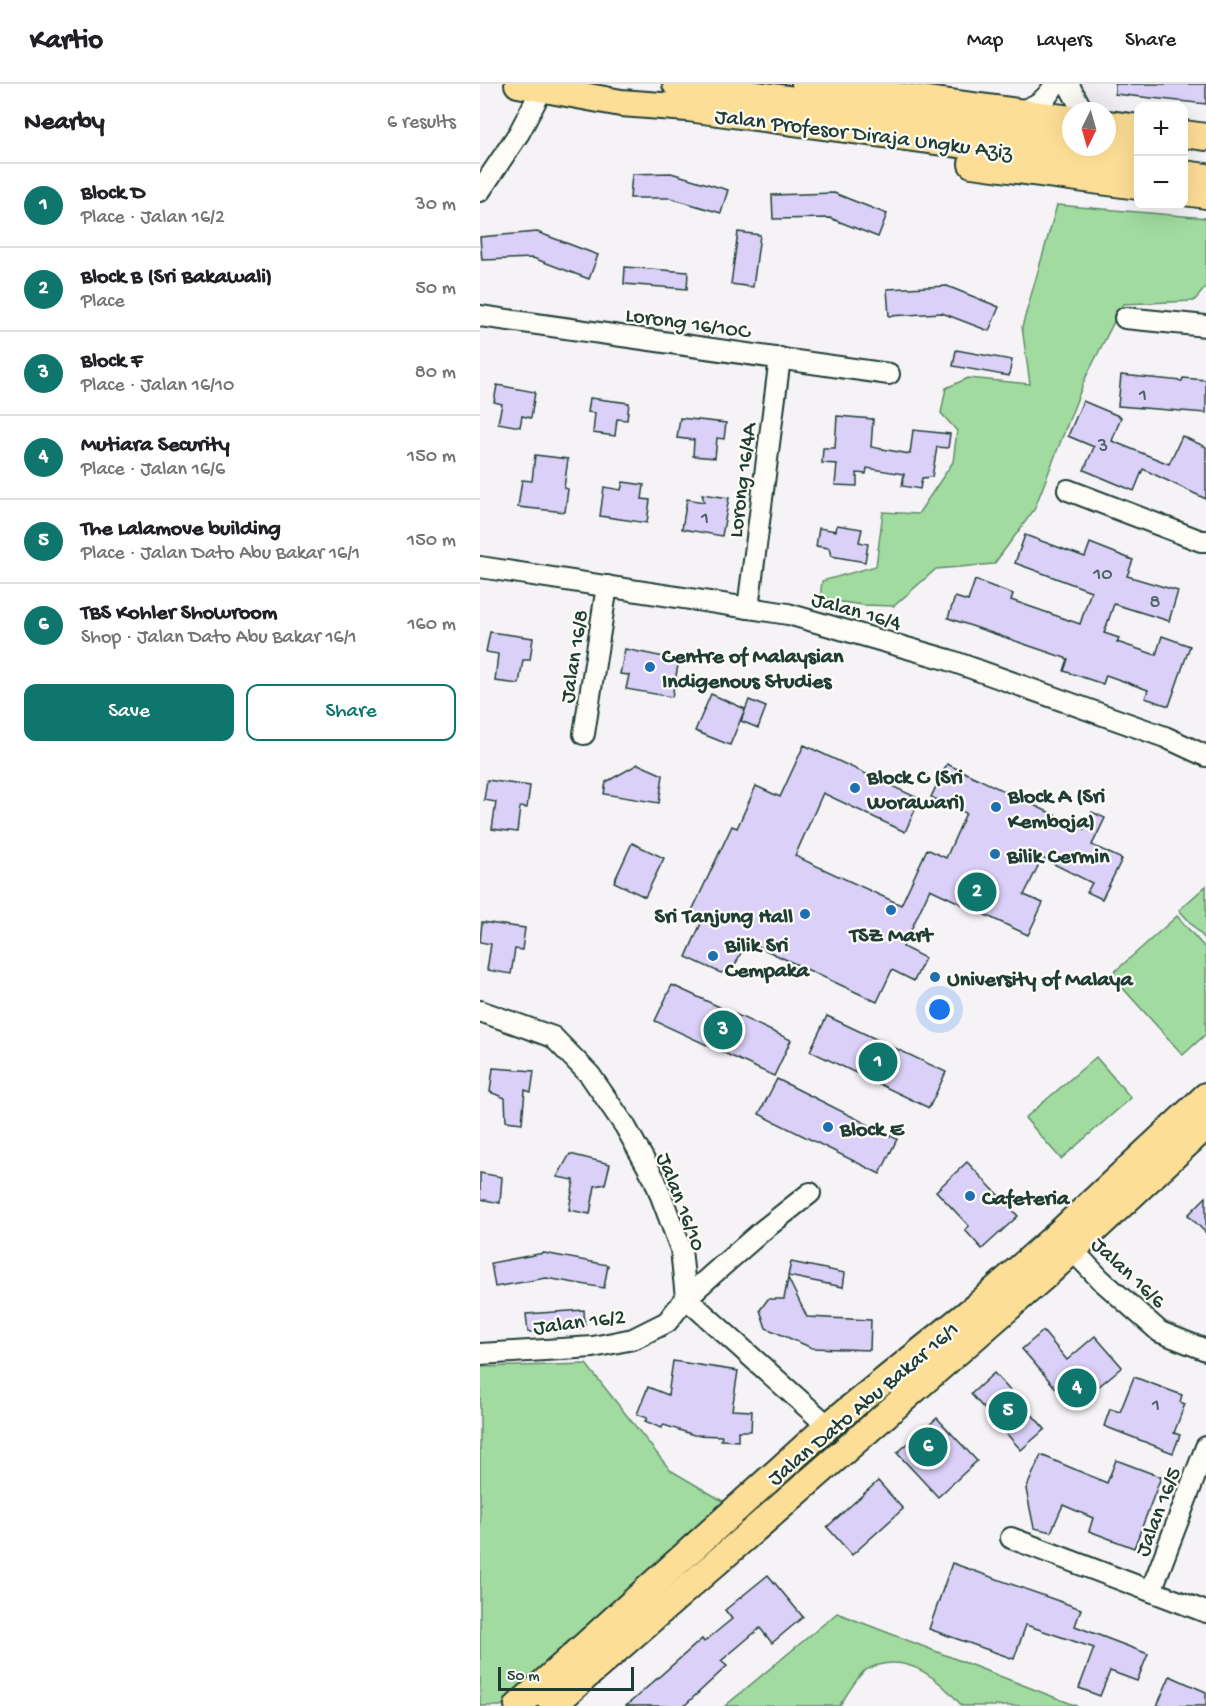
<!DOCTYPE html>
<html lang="en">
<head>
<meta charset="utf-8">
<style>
	body { margin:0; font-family:"Gochi Hand",sans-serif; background:#f6f6f6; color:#202124 }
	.controls { position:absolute; right:18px; top:18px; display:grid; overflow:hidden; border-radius:12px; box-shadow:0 6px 24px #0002 }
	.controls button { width:54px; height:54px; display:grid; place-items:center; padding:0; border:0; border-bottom:2px solid #e0e0e0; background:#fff; color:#202124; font:30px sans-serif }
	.compass { position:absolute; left:582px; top:18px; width:54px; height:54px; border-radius:50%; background:#fff; box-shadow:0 6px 24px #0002; rotate:185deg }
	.scale { position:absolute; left:18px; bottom:15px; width:136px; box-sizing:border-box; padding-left:6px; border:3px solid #1f3d34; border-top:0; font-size:16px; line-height:21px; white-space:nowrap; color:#1f3d34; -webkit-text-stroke:4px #fdfcf7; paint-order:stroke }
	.you { position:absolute; left:460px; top:926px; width:21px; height:21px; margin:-15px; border:4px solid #fff; border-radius:50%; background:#1a73e8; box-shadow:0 0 0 9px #1a73e833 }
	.badge { display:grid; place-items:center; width:39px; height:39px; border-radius:50%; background:#0f766e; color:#fff; font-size:20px; font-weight:700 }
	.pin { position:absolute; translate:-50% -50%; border:3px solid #fff; box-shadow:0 2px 6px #0006 }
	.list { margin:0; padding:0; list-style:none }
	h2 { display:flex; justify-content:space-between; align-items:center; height:78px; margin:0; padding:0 24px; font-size:26px }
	h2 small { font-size:20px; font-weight:400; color:#757577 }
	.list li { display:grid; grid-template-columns:39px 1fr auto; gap:18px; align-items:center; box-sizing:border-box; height:84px; padding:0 24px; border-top:2px solid #e0e0e0 }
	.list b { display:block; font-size:22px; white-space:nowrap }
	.list p { margin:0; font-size:20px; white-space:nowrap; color:#757577 }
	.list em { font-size:20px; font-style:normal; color:#757577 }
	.actions { display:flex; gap:12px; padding:18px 24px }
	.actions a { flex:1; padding:14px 0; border:2px solid #0f766e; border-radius:12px; text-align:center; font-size:21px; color:#0f766e }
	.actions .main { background:#0f766e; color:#fff }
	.map { position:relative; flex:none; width:726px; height:1622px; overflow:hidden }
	header { display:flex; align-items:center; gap:36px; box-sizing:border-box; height:84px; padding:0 30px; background:#fff; border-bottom:2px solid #e0e0e0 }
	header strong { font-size:28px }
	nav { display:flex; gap:33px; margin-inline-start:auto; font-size:21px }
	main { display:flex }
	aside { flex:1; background:#fff }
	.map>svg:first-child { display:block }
	.green { fill:#a1dba0; stroke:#608c6a; stroke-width:1.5 }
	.building { fill:#dad0f8; stroke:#1f3d34; stroke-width:1.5 }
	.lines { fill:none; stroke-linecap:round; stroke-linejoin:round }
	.minor-casing { stroke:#1f3d34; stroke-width:24 }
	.major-casing { stroke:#1f3d34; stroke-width:30 }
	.minor { stroke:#fdfcf7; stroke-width:20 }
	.major { stroke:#fdde96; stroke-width:26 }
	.poi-dot { fill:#1f6fb2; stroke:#fdfcf7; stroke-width:2 }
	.labels { text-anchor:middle; stroke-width:4.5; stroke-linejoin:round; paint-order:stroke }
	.number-label { font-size:20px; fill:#4e6265 }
	.street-label { font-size:22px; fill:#1f3d34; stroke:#fdfcf7 }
	.poi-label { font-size:22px; font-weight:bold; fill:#1f3d34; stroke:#fdfcf7; text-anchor:start }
</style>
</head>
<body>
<header>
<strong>Kartio</strong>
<nav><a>Map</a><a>Layers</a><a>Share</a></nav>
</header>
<main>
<aside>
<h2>Nearby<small>6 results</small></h2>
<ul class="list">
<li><span class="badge">1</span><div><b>Block D</b><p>Place · Jalan 16/2</p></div><em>30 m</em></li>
<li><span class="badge">2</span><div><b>Block B (Sri Bakawali)</b><p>Place</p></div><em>50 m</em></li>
<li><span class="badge">3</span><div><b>Block F</b><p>Place · Jalan 16/10</p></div><em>80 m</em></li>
<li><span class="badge">4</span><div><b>Mutiara Security</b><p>Place · Jalan 16/6</p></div><em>150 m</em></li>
<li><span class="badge">5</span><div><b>The Lalamove building</b><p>Place · Jalan Dato Abu Bakar 16/1</p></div><em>150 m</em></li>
<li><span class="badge">6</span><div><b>TBS Kohler Showroom</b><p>Shop · Jalan Dato Abu Bakar 16/1</p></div><em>160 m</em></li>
</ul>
<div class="actions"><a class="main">Save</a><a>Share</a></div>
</aside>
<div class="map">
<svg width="726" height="1622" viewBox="0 0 726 1622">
	<rect width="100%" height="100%" fill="#f6f3f7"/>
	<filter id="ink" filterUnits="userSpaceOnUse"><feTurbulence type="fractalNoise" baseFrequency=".0167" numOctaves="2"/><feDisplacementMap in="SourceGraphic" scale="12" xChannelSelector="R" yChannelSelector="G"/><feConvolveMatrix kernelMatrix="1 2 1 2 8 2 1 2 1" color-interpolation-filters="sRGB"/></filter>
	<g filter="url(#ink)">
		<g class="green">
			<polygon points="577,121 726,134 726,203 714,217 643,220 605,295 554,426 514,480 456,485 414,522 383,521 340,515 342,497 396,482 403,428 438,430 473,378 477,347 461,329 466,304 488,294 550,300 542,243"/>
			<polygon points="726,802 726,856 699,826"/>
			<polygon points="697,832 726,865 726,950 703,971 631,891"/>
			<polygon points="616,973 651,1014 581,1075 545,1034"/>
			<polygon points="106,1280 190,1386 246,1419 21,1622 0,1622 0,1283"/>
			<path d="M 357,1529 L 597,1622 L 482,1622 C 461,1597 431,1570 395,1582 C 391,1584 386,1585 383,1588 C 374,1598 367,1611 359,1622 L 245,1622 Z"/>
		</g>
		<g class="building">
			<polygon points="635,0 726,0 726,20 635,10"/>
			<polygon points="191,89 248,106 241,129 190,114 150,114 152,90"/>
			<polygon points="354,109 407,130 398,153 350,134 293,135 292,111"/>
			<polygon points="57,148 118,171 109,195 53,174 2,176 0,153"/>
			<polygon points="258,148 280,151 273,203 251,200"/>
			<polygon points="145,183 208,188 207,205 144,200"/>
			<polygon points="467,202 519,223 509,247 462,229 409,232 407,205"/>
			<polygon points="476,266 532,276 529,292 473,282"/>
			<polygon points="641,291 702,297 703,294 726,296 726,329 638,322"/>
			<polygon points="17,301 55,308 51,334 42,332 40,343 18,339 22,320 14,318"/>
			<polygon points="110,314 149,319 147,336 137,335 135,352 113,349 115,329 108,328"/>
			<polygon points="603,317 641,333 632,357 689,380 702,352 726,363 726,415 663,385 654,407 604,386 614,363 588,352"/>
			<polygon points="357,332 393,335 391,363 430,370 433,346 470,350 468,364 457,363 452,393 442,394 440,405 422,402 424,390 387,384 386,390 377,389 377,402 355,401 357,380 342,379 343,364 355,364"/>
			<polygon points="200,334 246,339 244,355 237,354 235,374 213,372 214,356 197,354"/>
			<polygon points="55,371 88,375 84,404 88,405 85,428 38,423 42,396 52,397"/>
			<polygon points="143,398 164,401 162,415 170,416 167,439 120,432 124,403 141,406"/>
			<polygon points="222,410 249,414 242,452 202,445 207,415 224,418"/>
			<polygon points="357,441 382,445 379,458 388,460 385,478 351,472 349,464 336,462 339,444 356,447"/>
			<polygon points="545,451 605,473 610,459 653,476 647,492 698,507 689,537 634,520 624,549 639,554 637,558 676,571 682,552 710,562 689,622 665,614 668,606 626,591 623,600 584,587 588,575 468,534 475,513 488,517 495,496 533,510 531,516 600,540 611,507 535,479"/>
			<polygon points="10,548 53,554 50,576 43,576 39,600 15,597 18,570 6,568"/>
			<polygon points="145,565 199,576 192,613 146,605 149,591 140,590"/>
			<polygon points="231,610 265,625 250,661 215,647"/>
			<polygon points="269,616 286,623 278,644 261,637"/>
			<polygon points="324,661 440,715 425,748 343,709 315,772 421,821 447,765 466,774 486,729 451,713 467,680 604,745 612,728 625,734 612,761 642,775 622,815 607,808 612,799 562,774 544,811 563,819 548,851 450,805 423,863 445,874 434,897 412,886 397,918 266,857 254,884 241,889 206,873 222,837 210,831 252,742 257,744 276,702 300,713"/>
			<polygon points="158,680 183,691 179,719 124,710 126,698"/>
			<polygon points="7,696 50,702 47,724 40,723 37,748 12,745 16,718 4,716"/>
			<polygon points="152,759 184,774 165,813 134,798"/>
			<polygon points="2,838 45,844 42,866 35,865 31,890 7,886 11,860 0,858"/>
			<polygon points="192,901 311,956 294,992 175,937"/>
			<polygon points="347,932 466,988 449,1024 330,967"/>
			<polygon points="13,984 54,987 51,1008 45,1006 42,1039 26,1037 25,1014 10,1008"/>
			<polygon points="297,995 417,1055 400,1090 279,1030"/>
			<polygon points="90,1070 130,1080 125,1100 115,1102 110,1130 89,1126 94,1096 77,1093"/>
			<polygon points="487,1078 538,1132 502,1165 485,1146 489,1142 456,1107"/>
			<polygon points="0,1089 22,1093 20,1119 0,1115"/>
			<polygon points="726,1113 726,1149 708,1131"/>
			<polygon points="64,1169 128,1181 124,1204 66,1194 15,1203 11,1179"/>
			<polygon points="311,1178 365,1189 363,1203 308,1192"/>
			<polygon points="308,1194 327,1233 391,1236 390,1266 332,1264 286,1244 280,1226 288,1215 304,1215"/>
			<polygon points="104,1226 105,1244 48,1248 46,1230"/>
			<polygon points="563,1247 587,1276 615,1252 642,1283 593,1324 542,1265"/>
			<polygon points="193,1277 258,1287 252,1326 272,1327 271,1347 258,1347 258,1357 241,1356 242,1352 214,1351 184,1341 181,1344 165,1337 167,1334 157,1330 168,1303 188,1311"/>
			<polygon points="514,1289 565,1345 541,1366 491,1310"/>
			<polygon points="654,1293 702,1311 700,1318 705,1320 694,1349 700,1351 693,1369 624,1342 630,1325 640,1328"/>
			<polygon points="457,1334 497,1377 458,1413 417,1369"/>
			<polygon points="561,1371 627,1399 636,1376 681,1393 654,1464 609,1447 613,1434 583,1421 571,1448 554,1444 546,1405"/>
			<polygon points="398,1397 423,1425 372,1471 347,1443"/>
			<polygon points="472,1479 601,1525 595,1542 668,1570 657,1597 630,1587 620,1612 599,1604 614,1564 546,1541 534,1575 449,1545"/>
			<polygon points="288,1491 323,1533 292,1559 280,1544 241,1577 247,1582 204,1622 146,1622 222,1555 224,1558 252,1535 245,1526"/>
			<polygon points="690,1592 726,1608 726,1622 677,1622"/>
		</g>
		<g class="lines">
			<g class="minor-casing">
				<g id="minor">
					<polyline points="588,0 603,27"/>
					<path d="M 537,28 C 555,23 566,17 575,0"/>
					<polyline points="0,107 39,49 62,5"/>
					<polyline points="0,232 409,290"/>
					<polyline points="645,234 726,242"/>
					<polyline points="588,406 721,457 726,457"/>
					<polyline points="0,483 308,530 469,576 685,653 726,672"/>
					<polyline points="268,524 300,274"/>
					<polyline points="104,650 127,502"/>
					<polyline points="0,927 73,953 110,991 145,1042 175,1096 201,1165 206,1214 348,1342"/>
					<polyline points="584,1157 620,1195 680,1248 726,1266"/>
					<polyline points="0,1270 113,1263 153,1255 187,1238 206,1214 234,1189 282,1147 330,1109"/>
					<polyline points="531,1454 726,1528"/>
					<polyline points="671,1507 726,1363"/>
				</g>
			</g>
			<g class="major-casing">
				<g id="major">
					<polyline points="38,0 141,19 208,24 658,84"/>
					<polyline points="196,0 591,53"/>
					<polyline points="325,0 591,35"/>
					<polyline points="627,40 658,44"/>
					<polyline points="704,50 726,53"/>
					<polyline points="627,58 658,62"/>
					<polyline points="492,80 658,102"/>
					<polyline points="704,90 726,93"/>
					<polyline points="704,108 726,111"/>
					<polyline points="38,1622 348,1342 498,1221 578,1150 726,1012"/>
					<polyline points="72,1622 567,1190 726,1042"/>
				</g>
			</g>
			<use href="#minor" class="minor"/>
			<use href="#major" class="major"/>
		</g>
	</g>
	<g class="poi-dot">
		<circle cx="170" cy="583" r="6"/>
		<circle cx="375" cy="704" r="6"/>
		<circle cx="516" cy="723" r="6"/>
		<circle cx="515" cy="770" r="6"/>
		<circle cx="411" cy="826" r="6"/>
		<circle cx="325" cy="830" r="6"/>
		<circle cx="233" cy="872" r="6"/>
		<circle cx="455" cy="893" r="6"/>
		<circle cx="348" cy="1043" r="6"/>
		<circle cx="490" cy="1112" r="6"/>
	</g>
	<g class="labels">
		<g class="number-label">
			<text x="663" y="316">1</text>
			<text x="623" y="367">3</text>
			<text x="225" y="439">1</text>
			<text x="623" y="495">10</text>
			<text x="675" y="523">8</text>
			<text x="676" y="1326">1</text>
		</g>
		<g class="street-label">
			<text transform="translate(384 48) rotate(7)" y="8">Jalan Profesor Diraja Ungku Aziz</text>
			<text transform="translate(208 237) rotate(8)" y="8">Lorong 16/10C</text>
			<text transform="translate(260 396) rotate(-83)" y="8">Lorong 16/4A</text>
			<text transform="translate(377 525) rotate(16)" y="8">Jalan 16/4</text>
			<text transform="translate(92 572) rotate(-81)" y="8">Jalan 16/8</text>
			<text transform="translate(203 1117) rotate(69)" y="8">Jalan 16/10</text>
			<text transform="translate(650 1187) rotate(43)" y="8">Jalan 16/6</text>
			<text transform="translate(99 1236) rotate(-7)" y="8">Jalan 16/2</text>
			<text transform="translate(382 1318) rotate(-40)" y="8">Jalan Dato Abu Bakar 16/1</text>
			<text transform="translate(676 1427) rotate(-69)" y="8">Jalan 16/5</text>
		</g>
		<g class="poi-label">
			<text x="182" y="578">Centre of Malaysian<tspan x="182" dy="25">Indigenous Studies</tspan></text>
			<text x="387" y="699">Block C (Sri<tspan x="387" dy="25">Worawari)</tspan></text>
			<text x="528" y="718">Block A (Sri<tspan x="528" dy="25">Kemboja)</tspan></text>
			<text x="527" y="778">Bilik Cermin</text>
			<text x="313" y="838" text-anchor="end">Sri Tanjung Hall</text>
			<text x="411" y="857" text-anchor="middle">TSZ Mart</text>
			<text x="245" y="867">Bilik Sri<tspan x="245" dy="25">Cempaka</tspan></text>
			<text x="467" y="901">University of Malaya</text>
			<text x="360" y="1051">Block E</text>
			<text x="502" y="1120">Cafeteria</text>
		</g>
	</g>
</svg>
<div class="controls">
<button>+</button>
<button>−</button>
</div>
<svg class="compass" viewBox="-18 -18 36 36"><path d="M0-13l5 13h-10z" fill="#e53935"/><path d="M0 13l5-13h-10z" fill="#757577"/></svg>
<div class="scale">50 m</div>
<div class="you"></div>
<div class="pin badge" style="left:398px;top:978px">1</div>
<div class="pin badge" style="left:497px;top:808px">2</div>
<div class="pin badge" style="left:243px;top:946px">3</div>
<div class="pin badge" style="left:597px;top:1304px">4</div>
<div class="pin badge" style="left:528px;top:1327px">5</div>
<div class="pin badge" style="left:448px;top:1363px">6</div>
</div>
</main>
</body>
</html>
